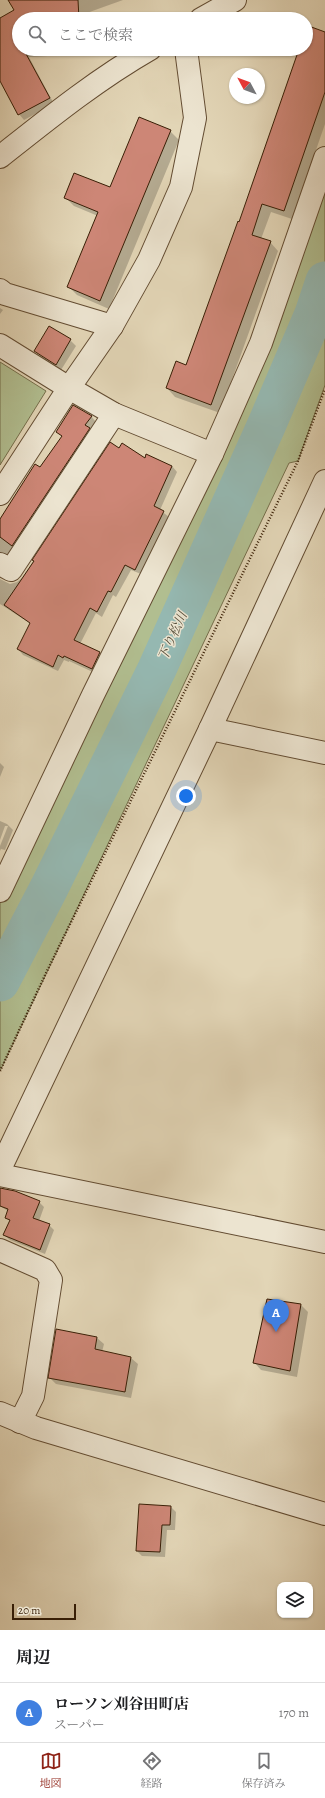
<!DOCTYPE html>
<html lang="ja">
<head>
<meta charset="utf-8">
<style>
	body { margin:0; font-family:Alegreya,"Noto Serif JP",serif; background:#f2f2f2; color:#202124 }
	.controls { position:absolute; right:12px; bottom:12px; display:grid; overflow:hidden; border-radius:8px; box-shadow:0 1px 3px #0004 }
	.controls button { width:36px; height:36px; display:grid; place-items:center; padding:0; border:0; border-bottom:1px solid #e0e0e0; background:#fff; color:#202124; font:20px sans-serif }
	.compass { position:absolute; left:229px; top:68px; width:36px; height:36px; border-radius:50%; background:#fff; box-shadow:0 1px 3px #0004; rotate:311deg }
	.scale { position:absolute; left:12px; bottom:10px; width:64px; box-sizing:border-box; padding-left:4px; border:2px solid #391f06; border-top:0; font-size:11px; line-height:14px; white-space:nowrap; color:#391f06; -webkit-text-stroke:3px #ece4d0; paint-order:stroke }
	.you { position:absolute; left:186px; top:796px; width:14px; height:14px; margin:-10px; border:3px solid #fff; border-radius:50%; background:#1a73e8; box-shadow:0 0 0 6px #1a73e833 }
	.badge { display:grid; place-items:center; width:26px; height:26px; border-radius:50%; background:#8f2418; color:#fff; font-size:13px; font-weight:700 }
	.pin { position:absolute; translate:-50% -33px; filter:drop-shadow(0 1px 2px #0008) }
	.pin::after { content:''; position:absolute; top:21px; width:14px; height:12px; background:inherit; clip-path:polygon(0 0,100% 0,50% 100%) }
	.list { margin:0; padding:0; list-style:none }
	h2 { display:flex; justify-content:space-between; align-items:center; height:52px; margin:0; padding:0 16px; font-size:17px }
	h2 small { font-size:13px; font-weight:400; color:#757577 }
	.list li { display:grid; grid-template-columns:26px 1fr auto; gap:12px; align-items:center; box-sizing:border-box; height:60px; padding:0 16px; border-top:1px solid #e0e0e0 }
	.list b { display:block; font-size:15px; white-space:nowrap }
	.list p { margin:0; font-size:13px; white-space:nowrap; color:#757577 }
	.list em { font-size:13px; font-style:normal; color:#757577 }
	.icon { flex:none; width:22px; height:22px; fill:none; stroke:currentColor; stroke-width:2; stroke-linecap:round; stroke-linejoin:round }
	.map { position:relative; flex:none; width:325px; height:1630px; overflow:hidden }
	.search { position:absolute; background:#fff; box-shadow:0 1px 3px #0004; left:12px; right:12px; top:12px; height:44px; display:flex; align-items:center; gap:10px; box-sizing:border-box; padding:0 14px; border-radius:22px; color:#757577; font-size:15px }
	.sheet { height:112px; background:#fff }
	nav { display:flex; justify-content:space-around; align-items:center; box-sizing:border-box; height:56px; border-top:1px solid #e0e0e0; background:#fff; font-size:11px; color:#757577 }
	nav a { display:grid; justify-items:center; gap:2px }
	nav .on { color:#8f2418 }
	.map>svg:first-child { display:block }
	.green { fill:#b1be90; stroke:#756e4b }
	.shadow { fill:#0003 }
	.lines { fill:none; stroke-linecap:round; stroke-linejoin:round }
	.river { stroke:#95b8b1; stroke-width:39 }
	.building { fill:#cd8676; stroke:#391f06 }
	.minor-casing { stroke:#634c32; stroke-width:24 }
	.tertiary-casing { stroke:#634c32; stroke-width:24 }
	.path { stroke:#391f06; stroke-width:2.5; stroke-dasharray:1 2; stroke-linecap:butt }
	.minor { stroke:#ece4d0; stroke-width:22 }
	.tertiary { stroke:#ece4d0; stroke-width:22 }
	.labels { text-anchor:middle; stroke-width:3; stroke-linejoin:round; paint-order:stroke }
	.water-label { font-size:13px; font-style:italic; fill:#554d39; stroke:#ece4d0 }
</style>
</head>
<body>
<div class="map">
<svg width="325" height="1630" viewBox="0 0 325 1630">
	<rect width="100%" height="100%" fill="#e2d5b6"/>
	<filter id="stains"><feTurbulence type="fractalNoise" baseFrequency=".005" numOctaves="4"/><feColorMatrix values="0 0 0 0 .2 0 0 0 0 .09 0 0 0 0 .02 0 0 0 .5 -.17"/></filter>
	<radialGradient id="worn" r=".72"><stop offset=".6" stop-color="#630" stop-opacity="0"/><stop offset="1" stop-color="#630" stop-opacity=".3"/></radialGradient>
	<g class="green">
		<polygon points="325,147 325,385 298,461 289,463 0,1071 0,890 208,464"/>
		<polygon points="0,362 46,391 0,465"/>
	</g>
	<g class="shadow">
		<polygon points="12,0 123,0 84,14 84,19 19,19 19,49 85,49 86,54 29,57 54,104 24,120 19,114 0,79 0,19 15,10"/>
		<polygon points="306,26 325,33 325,124 292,219 271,212 261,239 270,242 278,251 220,413 175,397 167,388 186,366 240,223 297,57 289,49 306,49"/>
		<polygon points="170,131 179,140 109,309 77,295 69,287 98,216 74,206 65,197 110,189"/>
		<polygon points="0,308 3,310 0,314"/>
		<polygon points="49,328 70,340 76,346 61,370 41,357 35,351"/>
		<polygon points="91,416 96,422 12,558 0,558 0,520 62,437 57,431"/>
		<polygon points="111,443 119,449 145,459 172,466 177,472 160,510 169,517 141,574 131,570 116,597 113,595 102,617 96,613 80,644 100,653 105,658 97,674 69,661 69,662 64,660 58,671 23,655 18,649 31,624 0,604 0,579 10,584 17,582 22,578"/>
		<polygon points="0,763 4,767 0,777"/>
		<polygon points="0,821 7,824 13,830 5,850 1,849 0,851 0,846 8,826 5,826 0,840"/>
		<polygon points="0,1199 39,1202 44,1207 39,1221 49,1225 54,1230 45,1254 10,1240 4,1235 10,1221 6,1217 8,1211 0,1206"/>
		<polygon points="301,1305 308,1312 297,1377 261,1370 254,1362"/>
		<polygon points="97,1338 104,1344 102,1352 131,1358 138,1364 131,1398 56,1384 50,1378"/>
		<polygon points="171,1507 176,1512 175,1530 167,1530 165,1557 142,1556 137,1551"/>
	</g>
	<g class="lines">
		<polyline class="river" points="0,982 49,888 157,669 267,424 314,314 325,281"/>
	</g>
	<g class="building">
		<polygon points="8,0 78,0 79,19 19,19 19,49 81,49 25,52 50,98 18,115 0,81 0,18 14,10"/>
		<polygon points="306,25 325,32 325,92 284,211 262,204 252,235 271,241 211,405 166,388 176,361 186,365 238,221 239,222 299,49 306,49"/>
		<polygon points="139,117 171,130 100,301 67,287 98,212 64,198 74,173 110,187"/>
		<polygon points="49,326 71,339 56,365 34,351"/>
		<polygon points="73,405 92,416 85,425 90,428 12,546 0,537 0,519 35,464 40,467 62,436 56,432"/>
		<polygon points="110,442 119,448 122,443 145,458 146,454 172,466 154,506 164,511 135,570 125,565 111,592 108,591 97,612 90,608 74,640 100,652 92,669 64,656 63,658 58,655 53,667 17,649 30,623 4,605 34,561 32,560"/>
		<polygon points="0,1188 15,1191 40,1201 33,1218 50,1224 40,1250 3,1235 10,1220 5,1218 8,1209 0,1206"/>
		<polygon points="267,1299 301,1304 290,1371 253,1363"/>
		<polygon points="56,1329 97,1337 95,1349 131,1357 125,1392 48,1378"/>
		<polygon points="139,1504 171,1506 170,1525 162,1525 160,1552 136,1551"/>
	</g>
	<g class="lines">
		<g class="minor-casing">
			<g id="minor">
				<polyline points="201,19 235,0"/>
				<path d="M 0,157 C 48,119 96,80 150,49"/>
				<polyline points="0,290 5,294 112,326"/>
				<polyline points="0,345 69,388 114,414 212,454"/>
				<polyline points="0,494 69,388 112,326 149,260 181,187 195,118 186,49"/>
				<polyline points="0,564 11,570 114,414"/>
				<polyline points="210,729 325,753"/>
				<polyline points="0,891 93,695 212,454 261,343 325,158"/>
				<polyline points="0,1169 210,729 325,481"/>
				<polyline points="0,1175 325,1242"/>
				<polyline points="0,1250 45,1270 51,1280 33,1396 20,1422"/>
			</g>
		</g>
		<g class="tertiary-casing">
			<polyline id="tertiary" points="0,1413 36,1428 325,1514"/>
		</g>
		<polyline class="path" points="0,1071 47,971 298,461 325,389"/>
		<use href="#minor" class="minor"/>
		<use href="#tertiary" class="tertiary"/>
	</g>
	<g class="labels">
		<g class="water-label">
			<text transform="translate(172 636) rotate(-66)" y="5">下り松川</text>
		</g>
	</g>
	<rect width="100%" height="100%" filter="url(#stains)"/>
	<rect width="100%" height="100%" fill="url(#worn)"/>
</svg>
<div class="controls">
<button><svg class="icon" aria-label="layers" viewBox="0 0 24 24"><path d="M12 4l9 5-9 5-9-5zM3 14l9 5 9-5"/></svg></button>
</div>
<svg class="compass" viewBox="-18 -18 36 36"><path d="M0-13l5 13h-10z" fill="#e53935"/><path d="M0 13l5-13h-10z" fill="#757577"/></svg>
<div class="scale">20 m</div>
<div class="you"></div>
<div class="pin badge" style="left:276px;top:1332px;background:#3f7fe0">A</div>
<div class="search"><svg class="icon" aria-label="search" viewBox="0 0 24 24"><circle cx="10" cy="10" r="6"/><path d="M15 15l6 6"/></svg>ここで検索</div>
</div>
<section class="sheet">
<h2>周辺<small></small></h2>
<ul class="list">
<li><span class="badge" style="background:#3f7fe0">A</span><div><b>ローソン刈谷田町店</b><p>スーパー</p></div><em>170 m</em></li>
</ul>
</section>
<nav>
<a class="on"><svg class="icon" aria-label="map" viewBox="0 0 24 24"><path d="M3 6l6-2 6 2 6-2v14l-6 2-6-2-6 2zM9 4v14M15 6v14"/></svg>地図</a>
<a><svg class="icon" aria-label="directions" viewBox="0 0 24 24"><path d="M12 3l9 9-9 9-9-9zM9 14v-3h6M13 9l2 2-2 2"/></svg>経路</a>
<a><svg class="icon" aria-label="saved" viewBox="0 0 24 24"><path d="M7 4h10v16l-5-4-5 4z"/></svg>保存済み</a>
</nav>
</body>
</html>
